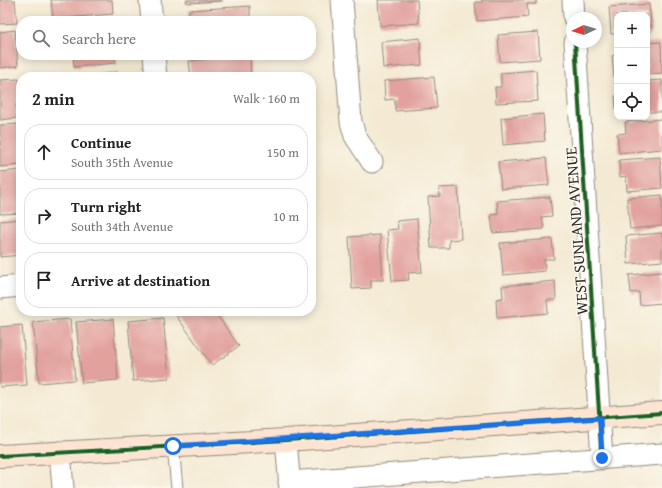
<!DOCTYPE html>
<html lang="en">
<head>
<meta charset="utf-8">
<style>
	body { margin:0; font-family:"Gentium Book Plus",serif; background:#f6f6f6; color:#222 }
	.controls { position:absolute; right:12px; top:12px; display:grid; overflow:hidden; border-radius:8px; box-shadow:0 2px 10px #0003 }
	.controls button { width:36px; height:36px; display:grid; place-items:center; padding:0; border:0; border-bottom:1px solid #e0e0e0; background:#fff; color:#222; font:20px sans-serif }
	.compass { position:absolute; left:566px; top:12px; width:36px; height:36px; border-radius:50%; background:#fff; box-shadow:0 2px 10px #0003; rotate:266deg }
	.stop { position:absolute; width:12px; height:12px; margin:-9px; border:3px solid #1a73e8; border-radius:50%; background:#fff }
	.stop.end { background:#1a73e8; border-color:#fff; box-shadow:0 1px 4px #0008 }
	.list { margin:0; padding:0; list-style:none }
	h2 { display:flex; justify-content:space-between; align-items:center; height:52px; margin:0; padding:0 16px; font-size:17px }
	h2 small { font-size:13px; font-weight:400; color:#767676 }
	.list li { display:grid; grid-template-columns:26px 1fr auto; gap:12px; align-items:center; box-sizing:border-box; height:56px; margin:0 8px 8px; padding:0 8px; border:1px solid #e0e0e0; border-radius:16px }
	.list b { display:block; font-size:15px; white-space:nowrap }
	.list p { margin:0; font-size:13px; white-space:nowrap; color:#767676 }
	.list em { font-size:13px; font-style:normal; color:#767676 }
	.icon { flex:none; width:22px; height:22px; fill:none; stroke:currentColor; stroke-width:2; stroke-linecap:round; stroke-linejoin:round }
	.map { position:relative; flex:none; width:662px; height:488px; overflow:hidden }
	.search { position:absolute; background:#fff; box-shadow:0 2px 10px #0003; left:16px; top:16px; width:300px; height:44px; display:flex; align-items:center; gap:10px; box-sizing:border-box; padding:0 14px; border-radius:16px; color:#767676; font-size:15px }
	.panel { position:absolute; background:#fff; box-shadow:0 2px 10px #0003; left:16px; top:72px; width:300px; height:244px; border-radius:16px }
	.map>svg:first-child { display:block }
	.building { fill:#e2a19d }
	.lines { fill:none; stroke-linecap:round; stroke-linejoin:round }
	.service-casing { stroke:#908a7f; stroke-width:13 }
	.minor-casing { stroke:#908a7f; stroke-width:23 }
	.secondary-casing { stroke:#908a7f; stroke-width:24 }
	.service { stroke:#fff; stroke-width:11 }
	.minor { stroke:#fff; stroke-width:21 }
	.secondary { stroke:#fde4d1; stroke-width:22 }
	.cycleway-casing { stroke:#fbf7ec; stroke-width:6 }
	.cycleway { stroke:#1b5e20; stroke-width:4 }
	.route { stroke:#1a73e8; stroke-width:5 }
	.labels { text-anchor:middle; stroke-width:3; stroke-linejoin:round; paint-order:stroke }
	.street-label { font-size:16px; fill:#2b2b2b; stroke:#fbf7ec }
</style>
</head>
<body>
<div class="map">
<svg width="662" height="488" viewBox="0 0 662 488">
	<rect width="100%" height="100%" fill="#fbf7ec"/>
	<filter id="ink" filterUnits="userSpaceOnUse"><feTurbulence type="fractalNoise" baseFrequency=".025" numOctaves="2"/><feDisplacementMap in="SourceGraphic" scale="8" xChannelSelector="R" yChannelSelector="G"/><feConvolveMatrix kernelMatrix="1 2 1 2 8 2 1 2 1" color-interpolation-filters="sRGB"/></filter>
	<filter id="wash" filterUnits="userSpaceOnUse"><feTurbulence type="fractalNoise" baseFrequency=".012" numOctaves="4" result="noise"/><feDisplacementMap in="SourceGraphic" scale="16" xChannelSelector="R" yChannelSelector="G"/><feGaussianBlur stdDeviation="0.9" result="paint"/><feColorMatrix in="noise" values="0 0 0 0 0 0 0 0 0 0 0 0 0 0 0 0 0 1.4 0 .05"/><feComposite in="paint" operator="in"/></filter>
	<g filter="url(#wash)">
		<rect width="100%" height="100%" fill="#f4ead3"/>
		<g id="blocks">
			<g class="building">
				<polygon points="0,0 15,0 17,23 0,24"/>
				<polygon points="51,0 112,0 113,14 53,19"/>
				<polygon points="186,0 222,0 222,1 187,3"/>
				<polygon points="378,0 417,0 419,23 380,26"/>
				<polygon points="482,0 536,0 536,4 527,4 528,17 477,21 475,2 482,2"/>
				<polygon points="649,4 652,31 647,32 647,15 617,15 617,34 611,34 609,7"/>
				<polygon points="250,6 250,21 189,21 189,10"/>
				<polygon points="15,30 18,66 0,68 0,32"/>
				<polygon points="538,32 540,59 500,62 498,35"/>
				<polygon points="420,38 422,65 383,68 381,42"/>
				<polygon points="661,42 662,73 647,74 647,43"/>
				<polygon points="73,55 115,55 116,63 74,67"/>
				<polygon points="250,55 251,77 191,77 189,61"/>
				<polygon points="617,55 617,77 614,77 612,56"/>
				<polygon points="536,70 538,101 496,103 495,87 501,87 501,73"/>
				<polygon points="118,73 118,77 89,77 89,76"/>
				<polygon points="434,77 437,108 395,111 395,99 385,100 384,81"/>
				<polygon points="19,79 21,105 16,105 17,118 0,120 0,80"/>
				<polygon points="662,80 662,112 647,112 647,81"/>
				<polygon points="615,96 617,96 617,109 616,109"/>
				<polygon points="543,114 545,141 503,145 501,118"/>
				<polygon points="662,119 662,149 619,153 617,134 626,133 625,122"/>
				<polygon points="21,124 21,165 0,167 0,125"/>
				<polygon points="660,157 662,188 627,191 626,176 620,177 619,160"/>
				<polygon points="546,158 549,185 501,189 498,162"/>
				<polygon points="21,170 21,213 0,214 0,172"/>
				<polygon points="458,187 461,239 449,240 449,248 431,248 428,197 440,196 439,188"/>
				<polygon points="662,195 662,226 630,229 627,198"/>
				<polygon points="550,197 552,216 542,217 544,229 493,233 491,215 498,214 497,201"/>
				<polygon points="21,219 21,255 0,257 0,221"/>
				<polygon points="417,219 422,272 408,273 409,280 392,281 387,230 398,229 397,221"/>
				<polygon points="662,233 662,261 628,264 626,236"/>
				<polygon points="380,235 383,280 371,280 371,288 352,289 349,237"/>
				<polygon points="552,239 554,259 544,259 545,271 503,275 500,243"/>
				<polygon points="662,272 662,303 640,305 639,292 631,293 629,275"/>
				<polygon points="555,281 556,300 547,300 548,313 497,318 496,299 503,298 502,286"/>
				<polygon points="179,311 214,311 239,346 212,365 175,314"/>
				<polygon points="163,318 169,378 133,381 128,321"/>
				<polygon points="70,319 75,380 39,383 33,322"/>
				<polygon points="113,319 118,380 82,383 76,322"/>
				<polygon points="22,325 27,385 0,387 0,327"/>
			</g>
		</g>
	</g>
	<g filter="url(#ink)">
		<use href="#blocks" fill-opacity="0" stroke="#908a7f" stroke-width="1"/>
		<g class="lines">
			<g class="service-casing">
				<polyline id="service" points="173,446 177,488"/>
			</g>
			<g class="minor-casing">
				<g id="minor">
					<polyline points="150,0 152,21"/>
					<polyline points="342,0 351,122 355,136 372,162"/>
					<polyline points="573,0 574,18"/>
					<polyline points="575,42 602,458"/>
					<polyline points="154,55 156,77"/>
					<polyline points="0,288 21,286"/>
					<polyline points="286,440 290,488"/>
					<polyline points="60,452 63,488"/>
					<polyline points="289,482 662,454"/>
				</g>
			</g>
			<g class="secondary-casing">
				<polyline id="secondary" points="0,456 286,440 662,413"/>
			</g>
			<use href="#service" class="service"/>
			<use href="#minor" class="minor"/>
			<use href="#secondary" class="secondary"/>
			<g class="cycleway-casing">
				<g id="cycleway">
					<polyline points="575,42 602,458"/>
					<polyline points="0,456 286,440 662,413"/>
				</g>
			</g>
			<use href="#cycleway" class="cycleway"/>
		</g>
	</g>
	<g class="lines" filter="url(#ink)">
		<polyline class="route" points="173,446 600,418 602,458"/>
	</g>
	<g class="labels">
		<g class="street-label">
			<text transform="translate(576 231) rotate(-94)" y="6">WEST SUNLAND AVENUE</text>
		</g>
	</g>
</svg>
<div class="controls">
<button>+</button>
<button>−</button>
<button><svg class="icon" aria-label="locate" viewBox="0 0 24 24"><circle cx="12" cy="12" r="6"/><path d="M12 2v4M12 18v4M2 12h4M18 12h4"/></svg></button>
</div>
<svg class="compass" viewBox="-18 -18 36 36"><path d="M0-13l5 13h-10z" fill="#e53935"/><path d="M0 13l5-13h-10z" fill="#767676"/></svg>
<div class="stop" style="left:173px;top:446px"></div>
<div class="stop end" style="left:602px;top:458px"></div>
<div class="search"><svg class="icon" aria-label="search" viewBox="0 0 24 24"><circle cx="10" cy="10" r="6"/><path d="M15 15l6 6"/></svg>Search here</div>
<section class="panel">
<h2>2 min<small>Walk · 160 m</small></h2>
<ul class="list">
<li><svg class="icon" aria-label="ahead" viewBox="0 0 24 24"><path d="M12 20V5M6 11l6-6 6 6"/></svg><div><b>Continue</b><p>South 35th Avenue</p></div><em>150 m</em></li>
<li><svg class="icon" aria-label="right" viewBox="0 0 24 24"><path d="M7 20v-9h11M14 6l5 5-5 5"/></svg><div><b>Turn right</b><p>South 34th Avenue</p></div><em>10 m</em></li>
<li><svg class="icon" aria-label="arrive" viewBox="0 0 24 24"><path d="M6 21V4h12l-3 4 3 4H6"/></svg><div><b>Arrive at destination</b></div></li>
</ul>
</section>
</div>
</body>
</html>
